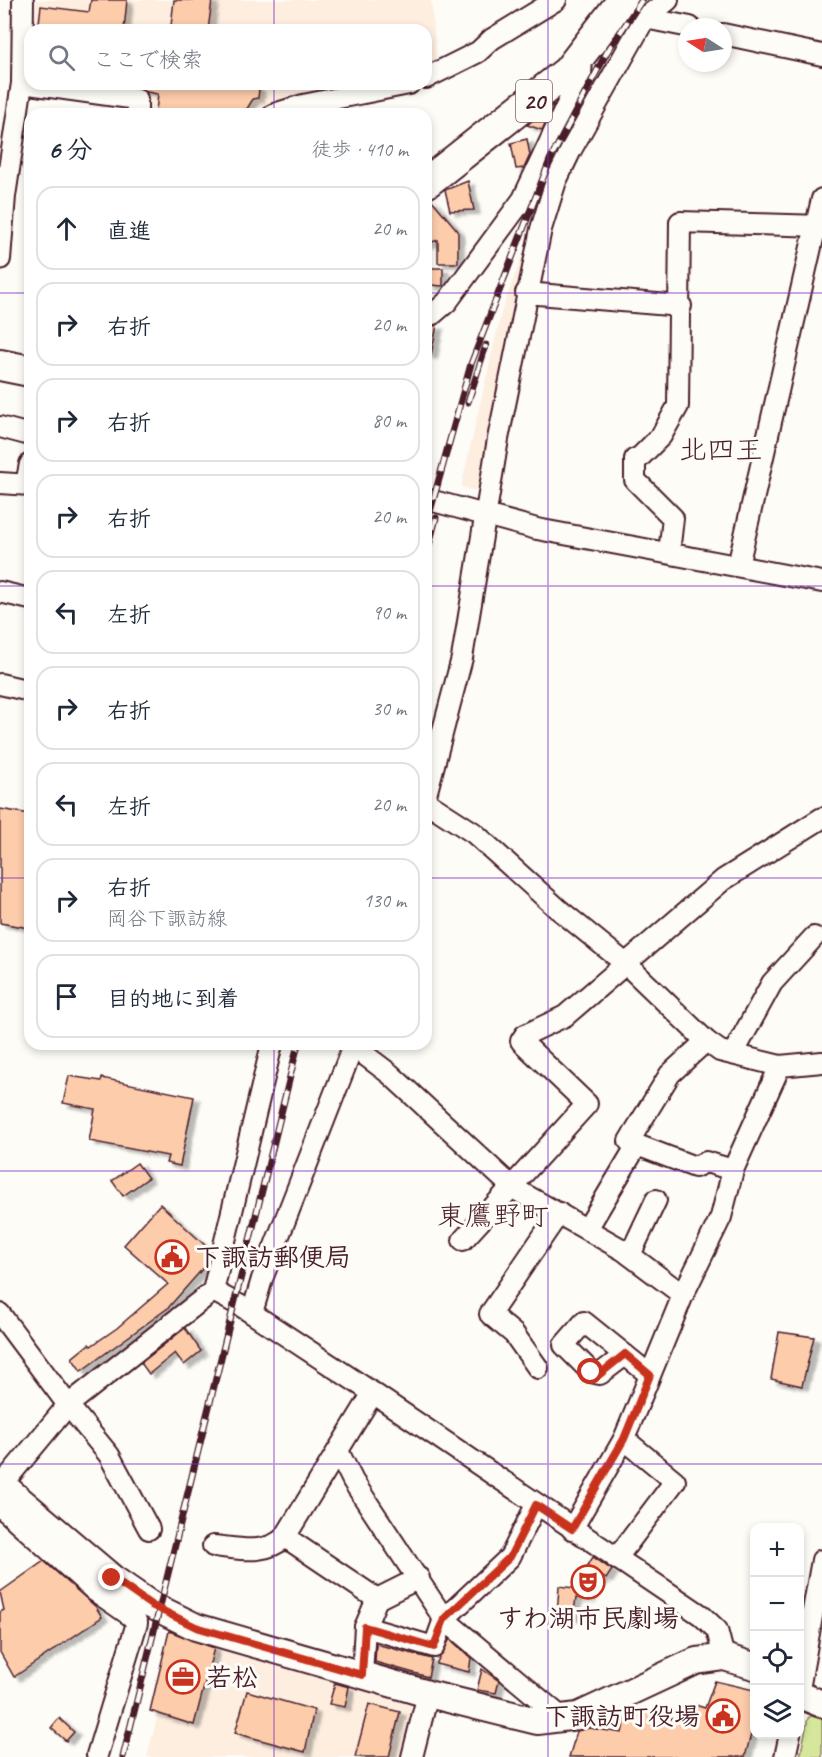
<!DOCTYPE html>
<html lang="ja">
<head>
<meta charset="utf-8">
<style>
	body { margin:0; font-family:Caveat,"Klee One",sans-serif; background:#f2f2f3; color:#1f2937 }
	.controls { position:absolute; right:18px; bottom:18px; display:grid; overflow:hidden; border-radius:12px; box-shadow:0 3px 9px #0003 }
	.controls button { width:54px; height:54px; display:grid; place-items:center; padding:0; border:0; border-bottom:2px solid #e0e1e3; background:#fff; color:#1f2937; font:30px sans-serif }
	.compass { position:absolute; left:678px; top:18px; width:54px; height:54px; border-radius:50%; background:#fff; box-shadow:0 3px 9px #0003; rotate:282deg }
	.stop { position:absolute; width:18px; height:18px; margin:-14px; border:4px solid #c8321e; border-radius:50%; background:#fff }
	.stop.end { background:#c8321e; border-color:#fff; box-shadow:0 2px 6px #0008 }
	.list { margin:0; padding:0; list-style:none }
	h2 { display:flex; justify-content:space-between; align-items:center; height:78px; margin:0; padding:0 24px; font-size:26px }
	h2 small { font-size:20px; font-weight:400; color:#747a83 }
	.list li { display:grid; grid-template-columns:39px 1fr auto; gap:18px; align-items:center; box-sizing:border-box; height:84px; margin:0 12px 12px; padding:0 12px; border:2px solid #e0e1e3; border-radius:18px }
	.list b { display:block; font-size:22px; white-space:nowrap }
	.list p { margin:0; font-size:20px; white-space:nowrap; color:#747a83 }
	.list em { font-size:20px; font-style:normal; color:#747a83 }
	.icon { flex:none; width:33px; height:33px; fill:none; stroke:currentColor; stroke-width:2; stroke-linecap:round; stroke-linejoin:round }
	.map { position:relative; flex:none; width:822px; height:1757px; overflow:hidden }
	.search { position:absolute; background:#fff; box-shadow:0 3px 9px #0003; left:24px; top:24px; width:408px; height:66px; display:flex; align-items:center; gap:15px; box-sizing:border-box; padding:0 21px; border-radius:18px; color:#747a83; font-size:22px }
	.panel { position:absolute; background:#fff; box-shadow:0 3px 9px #0003; left:24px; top:108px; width:408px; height:942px; border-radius:18px }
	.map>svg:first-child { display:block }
	.built { fill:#fdeee0 }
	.green { fill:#d6e69a; stroke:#908262; stroke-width:1.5 }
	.building { fill:#fcccab; stroke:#4a1f2b; stroke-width:1.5; filter:url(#shadow) }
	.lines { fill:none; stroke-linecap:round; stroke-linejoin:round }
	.minor-casing { stroke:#4a1f2b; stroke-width:24 }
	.major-casing { stroke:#4a1f2b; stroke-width:30 }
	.highway-casing { stroke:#4a1f2b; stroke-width:34 }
	.minor { stroke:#fdfcf7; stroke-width:20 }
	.major { stroke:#fdfcf7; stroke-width:26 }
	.highway { stroke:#fdfcf7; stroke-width:30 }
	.rail-casing { stroke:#4a1f2b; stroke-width:7 }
	.rail { stroke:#fdfcf7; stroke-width:4.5; stroke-dasharray:14; stroke-linecap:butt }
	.route { stroke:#c8321e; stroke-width:8 }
	.grid { fill:none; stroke:#7b2cbf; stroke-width:1.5; stroke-opacity:0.55 }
	.labels { text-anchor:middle; stroke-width:6; stroke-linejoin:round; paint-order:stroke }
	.shield { fill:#fdfcf7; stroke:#806168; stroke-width:1.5 }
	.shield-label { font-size:24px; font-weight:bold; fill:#4a1f2b }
	.poi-label { font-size:26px; font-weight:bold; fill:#4a1f2b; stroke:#fdfcf7; text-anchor:start }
	.quarter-label { font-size:28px; fill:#4a1f2b; stroke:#fdfcf7 }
</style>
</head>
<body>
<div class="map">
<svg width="822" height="1757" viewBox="0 0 822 1757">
	<defs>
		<filter id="shadow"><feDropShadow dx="6" dy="4" stdDeviation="1.5" flood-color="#0004"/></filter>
	</defs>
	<rect width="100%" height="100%" fill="#fdfcf7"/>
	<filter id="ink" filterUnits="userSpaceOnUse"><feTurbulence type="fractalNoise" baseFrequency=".0167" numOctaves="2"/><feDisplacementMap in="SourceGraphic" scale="12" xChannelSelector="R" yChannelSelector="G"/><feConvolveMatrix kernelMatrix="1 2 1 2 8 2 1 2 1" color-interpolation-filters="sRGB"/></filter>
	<g filter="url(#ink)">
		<g class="built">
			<polygon points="36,0 431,0 437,64 426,79 426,30 35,30"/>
			<polygon points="61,84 422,84 417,91 301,114 150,114 147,113 148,97"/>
			<polygon points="538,218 507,347 481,492 461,487 502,310 533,226"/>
			<polygon points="177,1638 406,1698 415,1713 403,1757 147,1757"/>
		</g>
		<polygon class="green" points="811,1716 822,1719 822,1757 800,1757 808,1718"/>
		<g class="building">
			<polygon points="91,0 127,0 124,30 42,30 39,23 41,6 89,12"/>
			<polygon points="174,0 212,0 208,30 187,30 171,26"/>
			<polygon points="136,84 254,84 259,89 258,98 253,99 245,112 241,114 183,114 156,111 158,94 147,92 136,87"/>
			<polygon points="554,104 542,130 527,125"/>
			<polygon points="527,139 530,155 524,168 516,169 511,143"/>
			<polygon points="468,181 474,210 450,211 445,190"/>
			<polygon points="431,199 458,231 458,263 438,263 438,240 426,244 426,200"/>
			<polygon points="431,268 443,268 443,286 430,285"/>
			<polygon points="437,325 431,355 426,354 426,328"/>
			<polygon points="0,809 30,814 30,928 0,923"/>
			<polygon points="69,1076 101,1081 102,1078 194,1097 180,1166 166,1163 168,1156 89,1141 95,1109 63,1103"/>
			<polygon points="137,1163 148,1178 123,1196 112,1181"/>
			<polygon points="160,1204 208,1248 205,1266 168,1308 81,1371 72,1358 89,1344 91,1346 117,1328 168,1284 124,1245"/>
			<polygon points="185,1328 201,1351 184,1365 175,1353 149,1374 141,1363"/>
			<polygon points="779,1332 814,1337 802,1386 771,1379"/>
			<polygon points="593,1557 612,1570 606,1579 603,1577 589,1598 576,1598 573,1618 557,1616 559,1586 574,1588"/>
			<polygon points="44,1561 96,1607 102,1617 14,1677 0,1652 0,1612 4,1610 0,1592"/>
			<polygon points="169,1631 214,1648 194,1725 150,1711"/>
			<polygon points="450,1639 471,1658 469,1672 436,1664"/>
			<polygon points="376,1644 432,1659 428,1677 375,1662"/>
			<polygon points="482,1669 499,1681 496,1693 477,1690"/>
			<polygon points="715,1681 754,1690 754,1723 745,1757 569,1757 577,1731 589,1728 622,1733 627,1710 632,1707 690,1724 695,1705 705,1708"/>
			<polygon points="335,1683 349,1687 345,1707 329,1704"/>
			<polygon points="247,1691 314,1710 305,1752 235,1733"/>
			<polygon points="369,1704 400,1712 389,1757 355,1757"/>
			<polygon points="59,1718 74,1732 66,1741 51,1728"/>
		</g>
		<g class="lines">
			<g class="minor-casing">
				<g id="minor">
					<polyline points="638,15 645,18 668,0"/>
					<polyline points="723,34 822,55"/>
					<polyline points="426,78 478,52 492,39 556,0"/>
					<polyline points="22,83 137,99 137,114"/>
					<polyline points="274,114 303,105 409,84"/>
					<polyline points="0,259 5,196 22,83 23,0"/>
					<polyline points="526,293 681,306"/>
					<polyline points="426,316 433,314 447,302 523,199 581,75 582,59"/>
					<polyline points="0,427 30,435"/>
					<polyline points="0,483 30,485"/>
					<polyline points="26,484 30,464"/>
					<polyline points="426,499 537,529 822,582"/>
					<polyline points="669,553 673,518 635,480 635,459 638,459 661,436 678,406 680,222 822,226"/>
					<polyline points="738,566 822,199"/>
					<polyline points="0,592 30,599"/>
					<polyline points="0,684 30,691"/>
					<polyline points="426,795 462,658 498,439 541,229 556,181 571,150 645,18 690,27"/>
					<polyline points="426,802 474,833 557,908 626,964 706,1041 720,1051 780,1066"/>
					<polyline points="353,1046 390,1074 513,1188 623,1250 683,1295"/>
					<polyline points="733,1054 772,983 814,937"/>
					<polyline points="637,1145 695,1167 706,1162 733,1170"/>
					<polyline points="587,1229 637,1145 629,1141 670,1074 706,1041"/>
					<polyline points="463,1240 587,1104 521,1041 525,1035 565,1016 723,880 822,818"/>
					<polyline points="630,1255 656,1200"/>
					<polyline points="213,1291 241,1306 373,1393 701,1615 717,1630 724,1657"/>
					<polyline points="252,1313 262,1279 354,1044"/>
					<polyline points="0,1314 68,1405 109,1455 149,1529"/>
					<polyline points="625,1355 600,1374 591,1372 564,1345 584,1322 650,1375"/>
					<polyline points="538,1368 514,1334 490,1314 559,1213"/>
					<polyline points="338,1451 353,1481 444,1619 562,1718"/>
					<polyline points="0,1487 68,1405 213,1291 272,1044"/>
					<polyline points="0,1506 95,1591 131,1616 137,1623 97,1755"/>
					<polyline points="572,1529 624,1439 683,1295 721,1217 733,1170 780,1066 822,1062"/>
					<polyline points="285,1537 377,1599 365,1627 362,1675"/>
					<path d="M 213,1546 C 238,1548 265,1556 285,1537 L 373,1393"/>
					<polyline points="616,1559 675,1481 624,1439"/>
					<polyline points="377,1599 419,1578"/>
					<polyline points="365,1627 434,1647 444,1619 510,1557 536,1505"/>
					<polyline points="800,1684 822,1560"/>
					<polyline points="412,1757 428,1694"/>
					<polyline points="785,1757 790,1734"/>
				</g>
			</g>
			<g class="major-casing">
				<g id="major">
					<polyline points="0,1483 112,1578 151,1605 196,1627 428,1694 537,1721 578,1716 696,1661 724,1657 754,1666"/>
					<polyline points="800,1695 822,1704"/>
				</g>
			</g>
			<g class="highway-casing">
				<g id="highway">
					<polyline points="426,183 568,71 623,0"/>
					<polyline points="0,365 30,371"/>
				</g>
			</g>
			<use href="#minor" class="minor"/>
			<use href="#major" class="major"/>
			<use href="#highway" class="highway"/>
			<g class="rail-casing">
				<g id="rail">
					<polyline points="468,402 486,345"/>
					<polyline points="426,526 471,364 550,160 607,52 642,0"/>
					<polyline points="426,556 436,518"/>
					<polyline points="123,1757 298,1044"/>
				</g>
			</g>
			<use href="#rail" class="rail"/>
		</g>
	</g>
	<g class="lines" filter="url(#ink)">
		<polyline class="route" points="112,1578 151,1605 196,1627 362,1675 365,1627 434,1647 444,1619 510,1557 536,1505 572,1529 624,1439 650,1375 625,1354 600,1374 591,1372"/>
	</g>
	<path class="grid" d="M 274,0 L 274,30M 548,0 L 548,1757M 274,84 L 274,114M 0,293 L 30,293M 426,293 L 822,293M 0,586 L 30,586M 426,586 L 822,586M 0,878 L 30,878M 426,878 L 822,878M 274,1044 L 274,1757M 0,1171 L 822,1171M 0,1464 L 822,1464"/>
	<defs>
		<g id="civic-ring" transform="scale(1.725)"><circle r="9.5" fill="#fdfcf7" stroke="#c8321e" stroke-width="1.5"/><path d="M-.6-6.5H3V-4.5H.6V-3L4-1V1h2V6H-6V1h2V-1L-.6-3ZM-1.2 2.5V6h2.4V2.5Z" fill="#c8321e"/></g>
		<g id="theatre-ring" transform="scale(1.725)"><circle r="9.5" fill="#fdfcf7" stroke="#c8321e" stroke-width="1.5"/><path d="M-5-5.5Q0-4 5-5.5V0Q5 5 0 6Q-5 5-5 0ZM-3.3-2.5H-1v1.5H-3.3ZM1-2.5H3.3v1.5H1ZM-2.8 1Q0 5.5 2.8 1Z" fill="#c8321e"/></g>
		<g id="office-ring" transform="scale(1.725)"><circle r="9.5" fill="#fdfcf7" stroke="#c8321e" stroke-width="1.5"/><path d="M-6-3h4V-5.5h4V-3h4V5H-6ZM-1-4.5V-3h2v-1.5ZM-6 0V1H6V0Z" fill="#c8321e"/></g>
	</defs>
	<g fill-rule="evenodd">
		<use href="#civic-ring" x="172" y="1257"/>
		<use href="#theatre-ring" x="588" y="1582"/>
		<use href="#office-ring" x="183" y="1677"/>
		<use href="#civic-ring" x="723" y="1716"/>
	</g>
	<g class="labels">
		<rect class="shield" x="516" y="80" width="36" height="42" rx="4.5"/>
		<g class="shield-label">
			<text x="534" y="109">20</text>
		</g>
		<g class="poi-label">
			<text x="195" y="1266">下諏訪郵便局</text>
			<text x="588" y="1627" text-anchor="middle">すわ湖市民劇場</text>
			<text x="206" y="1686">若松</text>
			<text x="700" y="1725" text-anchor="end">下諏訪町役場</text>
		</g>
		<g class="quarter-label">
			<text x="721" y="459">北四王</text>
			<text x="493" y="1225">東鷹野町</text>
		</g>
	</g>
</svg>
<div class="controls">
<button>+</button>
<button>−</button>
<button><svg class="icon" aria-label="locate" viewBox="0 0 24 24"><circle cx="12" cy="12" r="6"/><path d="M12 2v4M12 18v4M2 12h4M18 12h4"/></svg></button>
<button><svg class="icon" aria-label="layers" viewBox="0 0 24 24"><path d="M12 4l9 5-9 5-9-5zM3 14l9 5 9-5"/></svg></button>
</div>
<svg class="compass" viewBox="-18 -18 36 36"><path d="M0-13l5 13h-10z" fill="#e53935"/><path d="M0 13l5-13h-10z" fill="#747a83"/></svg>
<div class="stop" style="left:591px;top:1372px"></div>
<div class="stop end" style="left:112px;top:1578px"></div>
<div class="search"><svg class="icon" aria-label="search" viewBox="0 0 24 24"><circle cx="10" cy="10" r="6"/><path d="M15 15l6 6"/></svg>ここで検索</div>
<section class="panel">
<h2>6 分<small>徒歩 · 410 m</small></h2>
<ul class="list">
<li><svg class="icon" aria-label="ahead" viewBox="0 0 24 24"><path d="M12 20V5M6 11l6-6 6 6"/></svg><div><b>直進</b></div><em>20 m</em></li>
<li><svg class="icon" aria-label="right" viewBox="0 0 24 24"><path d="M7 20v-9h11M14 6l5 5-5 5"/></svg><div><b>右折</b></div><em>20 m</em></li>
<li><svg class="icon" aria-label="right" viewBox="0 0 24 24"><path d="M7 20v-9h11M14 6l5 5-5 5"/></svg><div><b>右折</b></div><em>80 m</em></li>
<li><svg class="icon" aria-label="right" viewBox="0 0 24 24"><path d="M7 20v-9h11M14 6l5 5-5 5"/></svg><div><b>右折</b></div><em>20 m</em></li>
<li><svg class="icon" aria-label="left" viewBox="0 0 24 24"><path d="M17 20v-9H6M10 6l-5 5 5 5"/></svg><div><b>左折</b></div><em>90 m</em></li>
<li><svg class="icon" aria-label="right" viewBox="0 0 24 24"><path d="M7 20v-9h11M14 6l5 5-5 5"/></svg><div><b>右折</b></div><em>30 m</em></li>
<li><svg class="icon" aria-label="left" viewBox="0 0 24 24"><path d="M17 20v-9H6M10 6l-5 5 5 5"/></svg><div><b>左折</b></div><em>20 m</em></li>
<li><svg class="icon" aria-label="right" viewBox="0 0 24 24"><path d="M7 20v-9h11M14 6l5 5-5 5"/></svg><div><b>右折</b><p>岡谷下諏訪線</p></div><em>130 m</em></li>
<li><svg class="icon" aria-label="arrive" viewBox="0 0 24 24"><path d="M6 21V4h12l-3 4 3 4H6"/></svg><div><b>目的地に到着</b></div></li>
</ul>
</section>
</div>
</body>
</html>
